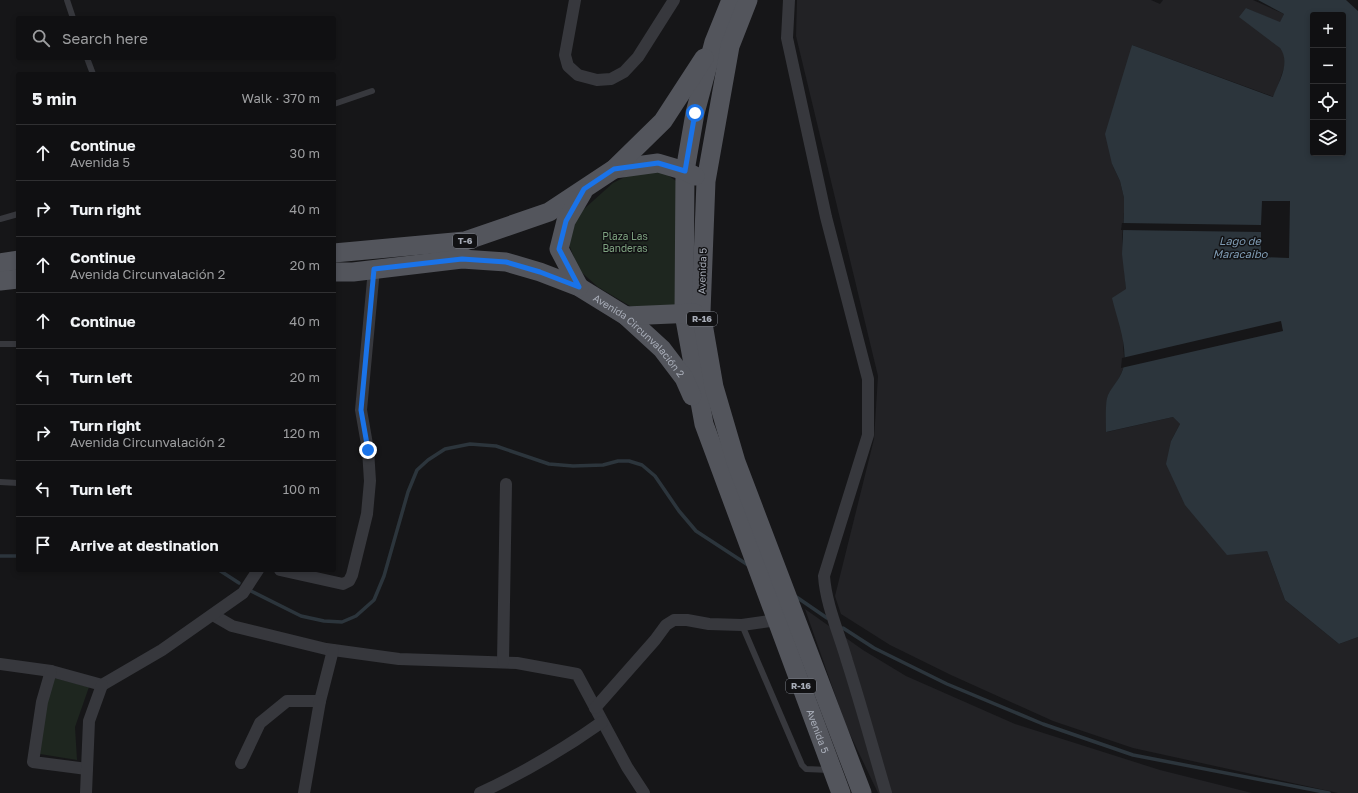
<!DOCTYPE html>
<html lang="en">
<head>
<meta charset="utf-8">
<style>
	body { margin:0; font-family:"Golos Text",sans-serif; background:#1e1e20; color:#f1f3f6 }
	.controls { position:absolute; right:12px; top:12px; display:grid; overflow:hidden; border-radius:4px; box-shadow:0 2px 6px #0003 }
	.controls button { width:36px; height:36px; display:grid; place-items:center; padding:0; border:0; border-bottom:1px solid #303032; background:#101012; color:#f1f3f6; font:20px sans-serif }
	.stop { position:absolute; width:12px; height:12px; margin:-9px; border:3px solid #1a73e8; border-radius:50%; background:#fff }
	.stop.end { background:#1a73e8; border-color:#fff; box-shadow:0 1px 4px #0008 }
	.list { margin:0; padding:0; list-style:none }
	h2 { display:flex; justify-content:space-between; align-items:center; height:52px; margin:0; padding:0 16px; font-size:17px }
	h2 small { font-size:13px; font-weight:400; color:#9c9d9f }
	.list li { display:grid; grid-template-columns:26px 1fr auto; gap:12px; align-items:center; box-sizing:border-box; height:56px; padding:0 16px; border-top:1px solid #303032 }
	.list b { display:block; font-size:15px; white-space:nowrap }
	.list p { margin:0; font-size:13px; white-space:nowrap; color:#9c9d9f }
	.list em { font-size:13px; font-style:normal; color:#9c9d9f }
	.icon { flex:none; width:22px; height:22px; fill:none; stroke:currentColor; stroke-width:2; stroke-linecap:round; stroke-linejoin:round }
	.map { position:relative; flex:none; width:1358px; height:793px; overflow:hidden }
	.search { position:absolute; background:#101012; box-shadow:0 2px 6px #0003; left:16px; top:16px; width:320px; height:44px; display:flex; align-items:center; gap:10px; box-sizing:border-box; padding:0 14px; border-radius:4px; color:#9c9d9f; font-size:15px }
	.panel { position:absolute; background:#101012; box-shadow:0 2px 6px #0003; left:16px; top:72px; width:320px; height:500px; border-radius:4px }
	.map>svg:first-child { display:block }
	.built { fill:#222225 }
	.green { fill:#1e261f }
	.water { fill:#2c353c; fill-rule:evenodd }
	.pier { fill:#161618 }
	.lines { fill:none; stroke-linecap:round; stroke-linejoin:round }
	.stream { stroke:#2c353c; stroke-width:3.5 }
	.service { stroke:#37383d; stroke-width:6 }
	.minor { stroke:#37383d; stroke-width:12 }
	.primary { stroke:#53555c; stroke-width:19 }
	.route { stroke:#1a73e8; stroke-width:5 }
	.labels { text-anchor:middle; stroke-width:3; stroke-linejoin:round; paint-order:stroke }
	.shield { fill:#111113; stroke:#7b7e86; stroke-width:1 }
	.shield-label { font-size:9px; font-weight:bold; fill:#a8adb8 }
	.park-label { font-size:10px; fill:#7fa381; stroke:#111113 }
	.street-label { font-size:10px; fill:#a8adb8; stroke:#111113 }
	.water-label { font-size:11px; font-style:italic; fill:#7f9bb3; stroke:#111113 }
</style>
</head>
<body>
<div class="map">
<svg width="1358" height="793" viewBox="0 0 1358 793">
	<rect width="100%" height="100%" fill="#161618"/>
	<g class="built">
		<polygon points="797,0 1151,0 1160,4 1163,0 1253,0 1284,14 1280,23 1246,8 1285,54 1285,65 1274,97 1132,45 1112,164 1120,181 1124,198 1124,213 1122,239 1126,289 1123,343 1124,357 1124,367 1119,378 1107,397 1107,432 1173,417 1180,424 1171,441 1267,551 1285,600 1339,644 1358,637 1358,793 1338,793 1133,748 1053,721 951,675 890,645 841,614 835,596 874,439 878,376 796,36"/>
		<polygon points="805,609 863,650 906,676 1015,724 1160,770 1252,793 878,793 846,726"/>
	</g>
	<g class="green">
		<polygon points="660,170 676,181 676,308 638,308 630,306 598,287 579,270 568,242 574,218 613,183 637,171"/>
		<polygon points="54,678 89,687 75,727 77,760 40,754 46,704"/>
	</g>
	<path class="water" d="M 1258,0 L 1346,0 L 1358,11 L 1358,637 L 1339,644 L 1285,600 L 1267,551 L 1227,555 L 1185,505 L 1166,464 L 1171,441 L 1180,424 L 1173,417 L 1106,432 C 1106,424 1105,401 1108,395 C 1113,385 1122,377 1124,365 C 1127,343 1117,319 1112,298 L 1126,289 L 1122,254 L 1124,213 L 1124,198 L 1120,181 L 1112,164 L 1105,134 L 1132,45 L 1273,97 C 1279,81 1291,63 1280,48 L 1239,17 L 1246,8 L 1280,22 L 1284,14 ZM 1313,15 L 1343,15 L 1343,153 L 1313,153 Z"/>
	<g class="pier">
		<polygon points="1262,201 1290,201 1289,258 1261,257 1261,232 1121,230 1122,223 1261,225"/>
		<polygon points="1281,321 1283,331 1121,368 1122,358"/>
	</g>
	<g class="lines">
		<g class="stream">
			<polyline points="0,556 18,556"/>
			<polyline points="219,570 239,583"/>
			<polyline points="251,591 301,616 324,621 342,622 356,616 374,600 384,576 408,492 417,470 428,460 445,449 470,444 496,446 549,464 573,466 603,465 618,461 629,461 642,465 655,476 679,511 696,531 748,565"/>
			<polyline points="795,596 827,618"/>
			<polyline points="843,628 874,648 947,684 1043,724 1133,755 1329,793"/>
		</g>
		<g class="service">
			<polyline points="67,0 73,18"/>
			<polyline points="87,58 93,74"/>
			<polyline points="334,104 372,91"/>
			<polyline points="0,219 18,214"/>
			<polyline points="0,344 18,344"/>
			<polyline points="0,482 18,483"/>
			<polyline points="742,625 802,765 806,769 829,770"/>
		</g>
		<g class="minor">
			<polyline points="575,0 565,55 568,66 578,75 597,80 611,79 624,72 638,57 674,0"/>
			<path d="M 789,0 L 787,38 L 826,217 L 868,379 L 868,435 L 824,576 C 826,605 839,633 847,661 C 861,705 873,749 886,793"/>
			<polyline points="280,570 343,584 349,581 352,575 367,514 370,481 368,450 361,410 374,269"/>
			<polyline points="213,615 232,626 326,649 399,659 517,663 577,674 627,767 644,793"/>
			<polyline points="503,662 506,484"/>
			<polyline points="0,664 51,671 102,685 162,650 243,593 258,570"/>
			<polyline points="51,671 42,702 33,762 87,769"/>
			<polyline points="595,708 655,640 666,625 674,620 687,620 709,624 742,625 777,620"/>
			<polyline points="241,763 260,723 287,701 320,701 333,650"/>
			<polyline points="86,793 89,721 102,685"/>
			<polyline points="304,793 320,701"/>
			<path d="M 480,793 C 523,773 564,749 602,722"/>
		</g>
		<g class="primary">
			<path id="s1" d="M 731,0 L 714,42 L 695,113 L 685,171 L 684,314 L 704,424 L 841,793"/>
			<polyline points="748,0 730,46 706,181 701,312 714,387 736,462 862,793"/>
			<polyline points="614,169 658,163 685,171 695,176"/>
			<polyline points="334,253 465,241 549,212 614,169 663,121 704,58"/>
			<polyline points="0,263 18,260"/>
			<path id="s2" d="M 334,272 L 353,272 L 462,259 L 506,262 L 540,272 L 579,287 L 626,316 L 662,349 L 684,378 L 692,396"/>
			<polyline points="0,281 18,279"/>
			<polyline points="579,287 559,249 566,221 583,192"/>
			<polyline points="626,316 695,313"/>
		</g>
	</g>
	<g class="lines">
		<polyline class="route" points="368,450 361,410 374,269 462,259 506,262 540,272 579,287 559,249 566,221 584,189 614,169 658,163 685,171 695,113"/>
	</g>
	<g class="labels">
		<g class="shield">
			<rect x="453" y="234" width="24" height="14" rx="3"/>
			<rect x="687" y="312" width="30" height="14" rx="3"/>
			<rect x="786" y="679" width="30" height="14" rx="3"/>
		</g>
		<g class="shield-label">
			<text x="465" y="244">T-6</text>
			<text x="702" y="322">R-16</text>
			<text x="801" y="689">R-16</text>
		</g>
		<g class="park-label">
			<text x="625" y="240">Plaza Las<tspan x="625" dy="12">Banderas</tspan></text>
		</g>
		<g class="street-label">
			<text transform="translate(702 271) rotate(-88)" y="4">Avenida 5</text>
			<text dy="4" stroke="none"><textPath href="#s2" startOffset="328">Avenida Circunvalación 2</textPath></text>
			<text dy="4" stroke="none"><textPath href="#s1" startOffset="760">Avenida 5</textPath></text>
		</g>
		<g class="water-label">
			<text x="1240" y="245">Lago de<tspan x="1240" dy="13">Maracaibo</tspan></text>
		</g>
	</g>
</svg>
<div class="controls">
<button>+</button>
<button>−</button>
<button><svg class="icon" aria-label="locate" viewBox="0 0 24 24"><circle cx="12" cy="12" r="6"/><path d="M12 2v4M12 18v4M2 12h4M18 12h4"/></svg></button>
<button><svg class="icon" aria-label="layers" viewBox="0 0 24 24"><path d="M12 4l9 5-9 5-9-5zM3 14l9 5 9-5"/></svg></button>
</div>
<div class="stop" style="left:695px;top:113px"></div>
<div class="stop end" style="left:368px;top:450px"></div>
<div class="search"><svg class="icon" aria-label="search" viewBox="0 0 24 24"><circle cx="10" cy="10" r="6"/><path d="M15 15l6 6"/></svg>Search here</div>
<section class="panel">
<h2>5 min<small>Walk · 370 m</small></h2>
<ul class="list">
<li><svg class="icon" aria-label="ahead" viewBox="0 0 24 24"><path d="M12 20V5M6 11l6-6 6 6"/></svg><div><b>Continue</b><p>Avenida 5</p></div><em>30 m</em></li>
<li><svg class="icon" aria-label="right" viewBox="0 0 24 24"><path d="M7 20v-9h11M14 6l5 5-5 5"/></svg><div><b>Turn right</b></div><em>40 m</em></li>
<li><svg class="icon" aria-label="ahead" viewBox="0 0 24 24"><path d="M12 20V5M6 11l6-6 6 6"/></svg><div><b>Continue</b><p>Avenida Circunvalación 2</p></div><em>20 m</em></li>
<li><svg class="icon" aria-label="ahead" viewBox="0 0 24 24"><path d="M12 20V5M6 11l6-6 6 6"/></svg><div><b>Continue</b></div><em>40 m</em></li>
<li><svg class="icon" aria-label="left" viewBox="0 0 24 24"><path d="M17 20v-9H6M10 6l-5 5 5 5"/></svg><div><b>Turn left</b></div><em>20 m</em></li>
<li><svg class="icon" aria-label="right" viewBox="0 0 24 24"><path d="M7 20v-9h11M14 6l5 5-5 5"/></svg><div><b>Turn right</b><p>Avenida Circunvalación 2</p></div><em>120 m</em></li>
<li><svg class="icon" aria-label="left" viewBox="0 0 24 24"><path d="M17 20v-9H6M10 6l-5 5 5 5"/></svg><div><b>Turn left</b></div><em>100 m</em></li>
<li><svg class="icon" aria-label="arrive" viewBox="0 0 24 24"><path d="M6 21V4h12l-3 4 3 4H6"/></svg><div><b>Arrive at destination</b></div></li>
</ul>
</section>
</div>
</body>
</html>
